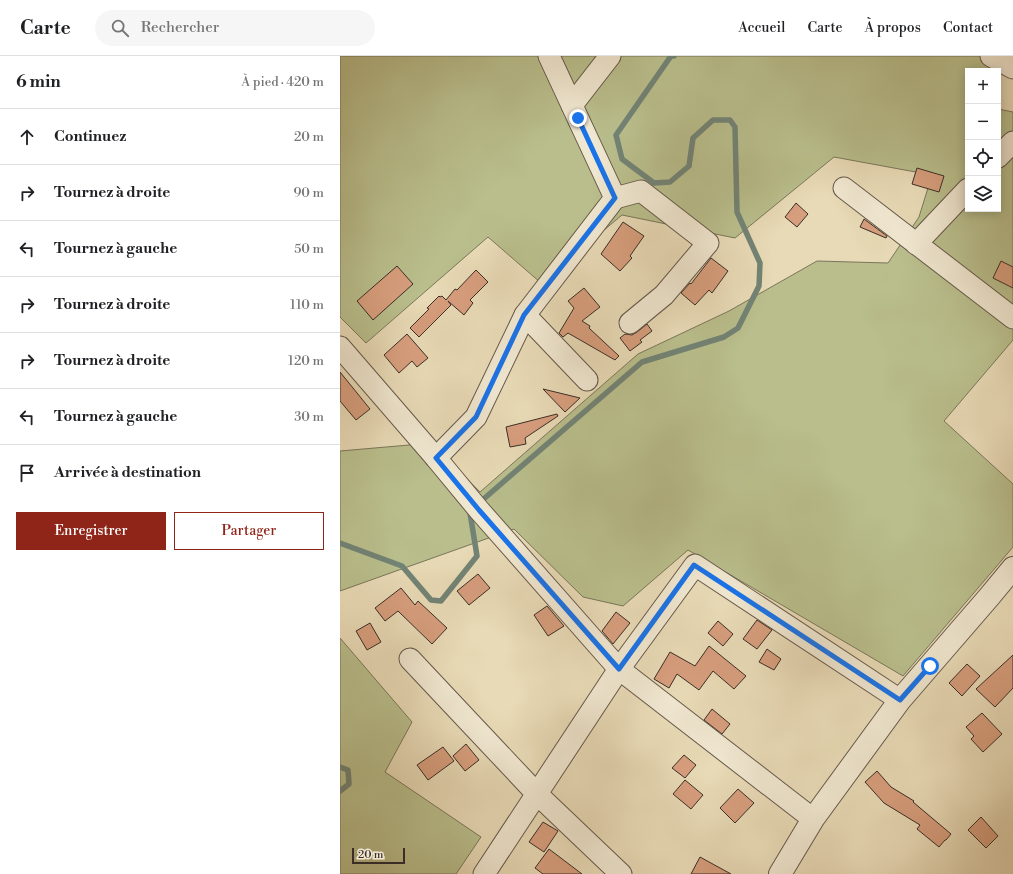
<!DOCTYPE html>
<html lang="fr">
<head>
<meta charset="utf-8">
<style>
	body { margin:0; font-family:"Libre Bodoni",serif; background:#f6f6f6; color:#202124 }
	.controls { position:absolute; right:12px; top:12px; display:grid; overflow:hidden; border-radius:0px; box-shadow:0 2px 10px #0003 }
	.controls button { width:36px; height:36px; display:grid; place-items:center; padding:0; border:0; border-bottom:1px solid #e0e0e0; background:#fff; color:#202124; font:20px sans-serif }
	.scale { position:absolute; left:12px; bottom:10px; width:53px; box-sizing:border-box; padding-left:4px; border:2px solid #3a2e27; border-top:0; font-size:11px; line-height:14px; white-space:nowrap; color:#3a2e27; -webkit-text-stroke:3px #f0e7d0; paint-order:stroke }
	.stop { position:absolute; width:12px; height:12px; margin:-9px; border:3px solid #1a73e8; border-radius:50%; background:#fff }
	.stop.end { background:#1a73e8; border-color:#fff; box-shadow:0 1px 4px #0008 }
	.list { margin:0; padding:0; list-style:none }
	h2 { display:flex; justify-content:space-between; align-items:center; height:52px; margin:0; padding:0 16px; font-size:17px }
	h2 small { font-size:13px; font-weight:400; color:#757577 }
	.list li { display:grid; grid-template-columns:26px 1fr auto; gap:12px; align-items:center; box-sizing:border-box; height:56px; padding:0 16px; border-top:1px solid #e0e0e0 }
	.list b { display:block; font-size:15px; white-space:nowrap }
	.list em { font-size:13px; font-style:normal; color:#757577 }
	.actions { display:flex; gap:8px; padding:12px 16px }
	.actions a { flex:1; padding:9px 0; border:1px solid #8f2418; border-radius:0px; text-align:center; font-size:14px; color:#8f2418 }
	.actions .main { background:#8f2418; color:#fff }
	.icon { flex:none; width:22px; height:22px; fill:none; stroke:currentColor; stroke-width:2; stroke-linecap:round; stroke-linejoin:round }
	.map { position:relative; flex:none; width:673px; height:818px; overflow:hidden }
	header { display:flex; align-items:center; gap:24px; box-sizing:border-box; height:56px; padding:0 20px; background:#fff; border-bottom:1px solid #e0e0e0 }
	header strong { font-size:19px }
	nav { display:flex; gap:22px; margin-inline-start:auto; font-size:14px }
	.search { width:280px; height:36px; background:#f6f6f6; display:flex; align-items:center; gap:10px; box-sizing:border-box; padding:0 14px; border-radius:22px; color:#757577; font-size:15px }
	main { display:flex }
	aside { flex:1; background:#fff }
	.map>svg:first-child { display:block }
	.green { fill:#b9be8c; stroke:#7a765a; fill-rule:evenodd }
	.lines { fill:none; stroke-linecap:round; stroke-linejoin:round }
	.stream { stroke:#728375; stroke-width:5.5 }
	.building { fill:#d79e7d; stroke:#3a2e27 }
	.minor-casing { stroke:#66594b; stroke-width:23 }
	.tertiary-casing { stroke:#66594b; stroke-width:24 }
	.minor { stroke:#f0e7d0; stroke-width:21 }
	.tertiary { stroke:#f0e7d0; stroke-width:22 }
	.route { stroke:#1a73e8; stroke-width:5 }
</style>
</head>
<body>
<header>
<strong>Carte</strong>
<div class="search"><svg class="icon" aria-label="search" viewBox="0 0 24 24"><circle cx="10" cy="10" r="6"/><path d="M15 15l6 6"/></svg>Rechercher</div>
<nav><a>Accueil</a><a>Carte</a><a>À propos</a><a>Contact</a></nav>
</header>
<main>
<aside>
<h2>6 min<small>À pied · 420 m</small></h2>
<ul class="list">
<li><svg class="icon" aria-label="ahead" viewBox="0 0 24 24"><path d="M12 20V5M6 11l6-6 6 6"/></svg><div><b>Continuez</b></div><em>20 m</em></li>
<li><svg class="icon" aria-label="right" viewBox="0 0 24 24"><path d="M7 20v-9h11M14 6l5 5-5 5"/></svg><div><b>Tournez à droite</b></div><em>90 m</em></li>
<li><svg class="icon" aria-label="left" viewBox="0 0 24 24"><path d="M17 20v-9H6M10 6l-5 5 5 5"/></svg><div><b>Tournez à gauche</b></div><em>50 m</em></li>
<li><svg class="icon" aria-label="right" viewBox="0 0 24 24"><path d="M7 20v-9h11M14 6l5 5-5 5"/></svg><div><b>Tournez à droite</b></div><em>110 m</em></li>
<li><svg class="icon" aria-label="right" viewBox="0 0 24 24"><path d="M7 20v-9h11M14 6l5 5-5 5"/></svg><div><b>Tournez à droite</b></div><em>120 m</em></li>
<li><svg class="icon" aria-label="left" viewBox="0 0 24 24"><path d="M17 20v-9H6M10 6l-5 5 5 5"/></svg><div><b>Tournez à gauche</b></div><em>30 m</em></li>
<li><svg class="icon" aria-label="arrive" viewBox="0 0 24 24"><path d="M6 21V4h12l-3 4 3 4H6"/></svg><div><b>Arrivée à destination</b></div></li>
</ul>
<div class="actions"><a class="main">Enregistrer</a><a>Partager</a></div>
</aside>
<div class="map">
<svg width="673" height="818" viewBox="0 0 673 818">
	<rect width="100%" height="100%" fill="#e8dab6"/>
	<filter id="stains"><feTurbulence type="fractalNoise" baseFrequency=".005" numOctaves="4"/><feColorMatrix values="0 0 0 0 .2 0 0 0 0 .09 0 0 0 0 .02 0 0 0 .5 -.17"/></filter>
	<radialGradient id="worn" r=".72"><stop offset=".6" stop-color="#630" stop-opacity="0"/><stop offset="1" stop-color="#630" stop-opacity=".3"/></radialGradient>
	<g class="green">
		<path d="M 0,0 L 659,0 L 658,53 L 673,56 L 673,284 L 604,365 L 673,428 L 673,491 L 563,620 L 348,494 L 283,550 L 243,541 L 174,473 L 0,535 L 0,395 L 92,387 L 140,436 L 298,298 L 389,255 L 477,205 L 548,207 L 579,161 L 592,119 L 494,101 L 395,182 L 282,159 L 201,227 L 148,181 L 26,287 L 0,261 ZM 628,15 L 658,15 L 658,153 L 628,153 Z"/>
		<polygon points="0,582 72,666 45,716 141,781 116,818 0,818"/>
	</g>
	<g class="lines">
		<g class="stream">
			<polyline points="139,447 302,306 384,281 398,272 419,230 420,207 397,156 395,71 390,64 373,64 353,82 349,110 330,126 314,127 282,103 276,79 331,0 334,0"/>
			<polyline points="0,487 62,510 91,544 101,545 137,500 130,457 132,455"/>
			<polyline points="0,711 8,714 9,728 0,735"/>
		</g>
	</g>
	<g class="building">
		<polygon points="577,112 604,120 599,136 572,128"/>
		<polygon points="456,147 468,158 457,171 445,161"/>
		<polygon points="524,163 547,180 546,182 520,171"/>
		<polygon points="283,166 304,180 290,200 292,202 280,215 261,198"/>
		<polygon points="371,202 388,215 372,237 369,234 355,249 341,237 350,227 351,228"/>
		<polygon points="661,205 673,211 673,232 653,222"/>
		<polygon points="57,210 73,228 33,264 17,245"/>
		<polygon points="136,214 148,226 130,244 133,247 124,259 108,245 111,249 79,281 70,272 89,253 87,252 99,240 100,241 102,240 106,244 115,233 117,234"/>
		<polygon points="244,232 260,251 242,265 250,270 249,272 279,300 275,304 228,277 223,281 219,277 234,252 228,245"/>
		<polygon points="307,268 312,275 300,284 302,286 290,295 280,282 285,278 292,279 297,276"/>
		<polygon points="67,278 88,302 77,311 72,305 59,317 44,299"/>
		<polygon points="0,316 30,353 16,364 0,345"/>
		<polygon points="203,333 240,342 225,356"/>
		<polygon points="217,358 218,360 185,382 186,388 170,391 166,371"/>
		<polygon points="138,518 150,532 129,549 117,535"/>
		<polygon points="61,532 75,549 78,545 107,572 92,588 58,555 45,565 35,552"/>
		<polygon points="207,550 224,570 208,580 194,559"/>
		<polygon points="276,556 290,567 273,588 262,575"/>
		<polygon points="417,564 432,574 417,593 403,583"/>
		<polygon points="378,565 393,578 383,590 368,577"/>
		<polygon points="30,567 41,586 27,594 16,575"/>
		<polygon points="369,590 406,620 394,633 373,615 359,634 337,618 329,632 314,623 330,596 355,610"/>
		<polygon points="427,593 441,603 434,614 419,606"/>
		<polygon points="673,599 673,632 655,651 636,633"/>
		<polygon points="627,608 640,620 622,640 609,627"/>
		<polygon points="372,653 390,668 382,678 364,664"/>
		<polygon points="642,657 662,678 643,696 631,683 634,680 626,671"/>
		<polygon points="126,688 139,704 125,715 113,700"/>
		<polygon points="103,691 114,705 88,724 77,709"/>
		<polygon points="344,699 356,709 345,722 332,712"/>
		<polygon points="537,715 551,731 574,745 573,746 611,778 606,784 605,784 599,791 577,773 580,769 544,747 525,726"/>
		<polygon points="345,724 363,739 351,753 333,738"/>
		<polygon points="398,733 414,747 395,767 380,752"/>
		<polygon points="641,761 658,780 646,792 628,774"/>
		<polygon points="203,766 218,775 204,796 189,786"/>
		<polygon points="209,793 242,818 203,818 195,812"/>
		<polygon points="360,801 391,818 351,818"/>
	</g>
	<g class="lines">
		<g class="minor-casing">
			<g id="minor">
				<polyline points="651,0 673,12"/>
				<polyline points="232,49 270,0"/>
				<polyline points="658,101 673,86"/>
				<polyline points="504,132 673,262"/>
				<polyline points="275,142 301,135 368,187 324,239 290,267"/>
				<polyline points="576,188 628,133"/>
				<polyline points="185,259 247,324"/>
				<polyline points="0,291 96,402 139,454 279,613 473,763"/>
				<polyline points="96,402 136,361 185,259 275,142 209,0"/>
				<polyline points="70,603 197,738 281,818"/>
				<polyline points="144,818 279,613 355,509 560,644"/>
			</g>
		</g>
		<g class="tertiary-casing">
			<polyline id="tertiary" points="440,818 473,763 560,644 649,541 673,512"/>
		</g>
		<use href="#minor" class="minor"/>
		<use href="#tertiary" class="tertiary"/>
	</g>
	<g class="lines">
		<polyline class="route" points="238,62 275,142 184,259 136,361 96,402 139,454 279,613 354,509 560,644 590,610"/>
	</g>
	<rect width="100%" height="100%" filter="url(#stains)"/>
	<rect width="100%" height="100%" fill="url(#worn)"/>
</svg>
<div class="controls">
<button>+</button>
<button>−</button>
<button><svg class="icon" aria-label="locate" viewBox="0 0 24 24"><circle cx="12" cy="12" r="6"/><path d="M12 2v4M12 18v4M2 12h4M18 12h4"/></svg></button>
<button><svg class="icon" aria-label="layers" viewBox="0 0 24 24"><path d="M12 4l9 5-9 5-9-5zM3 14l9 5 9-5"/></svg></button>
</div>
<div class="scale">20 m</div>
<div class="stop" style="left:590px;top:610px"></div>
<div class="stop end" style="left:238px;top:62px"></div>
</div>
</main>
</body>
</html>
